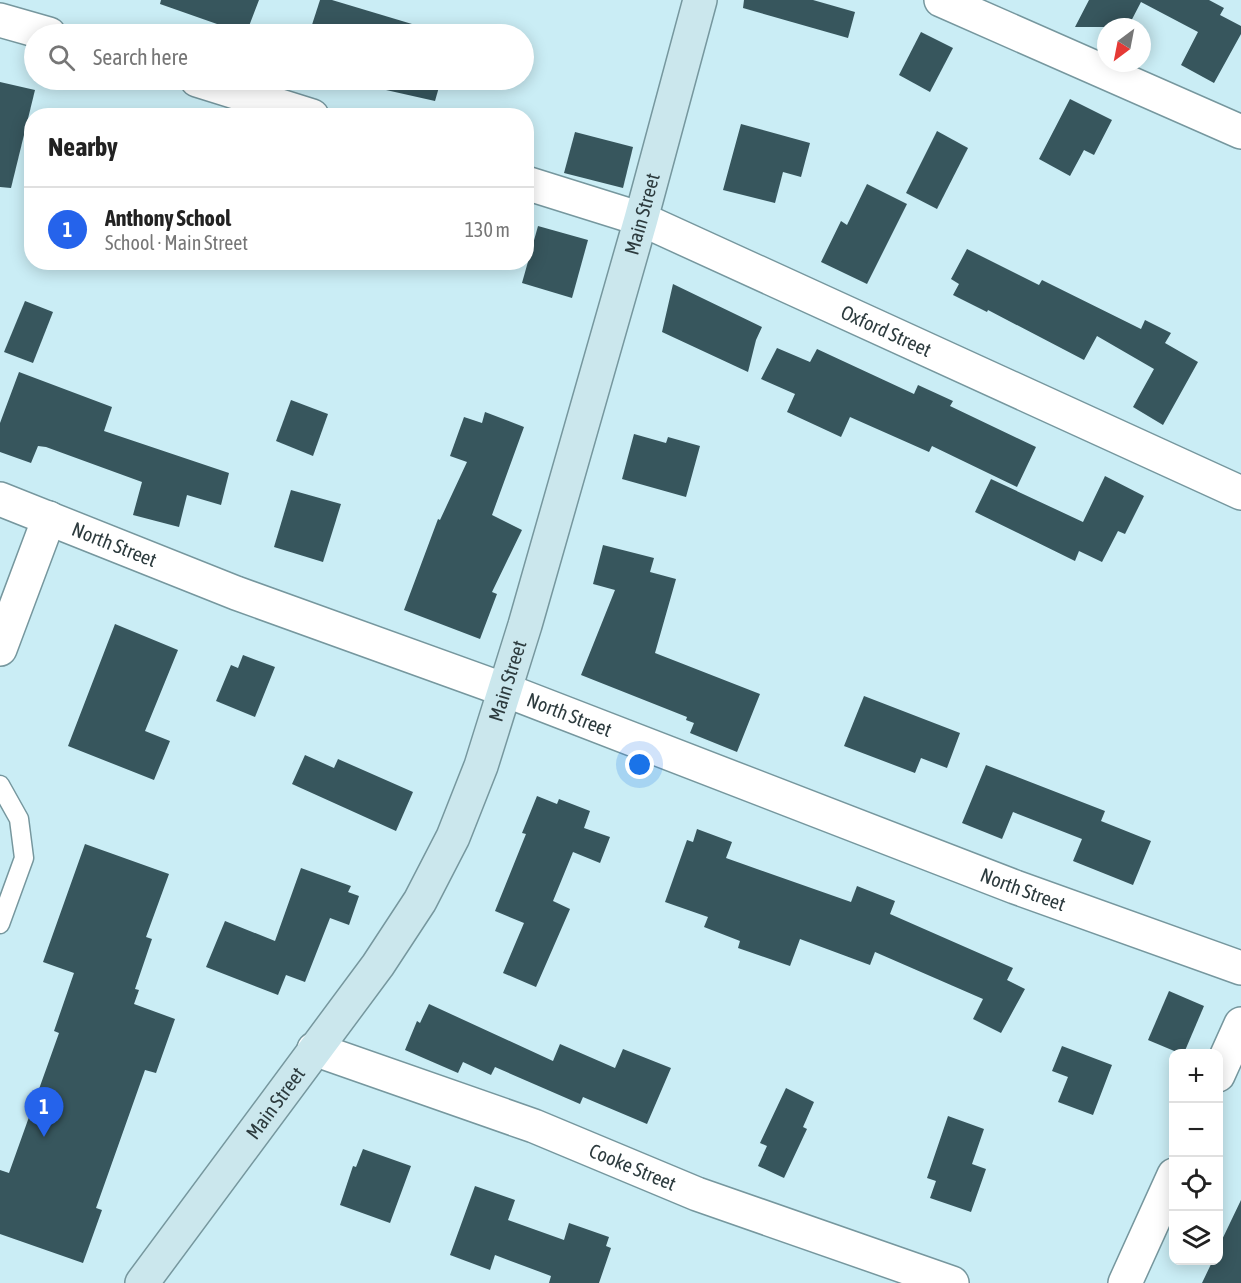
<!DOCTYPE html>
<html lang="en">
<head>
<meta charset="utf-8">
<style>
	body { margin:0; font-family:"Asap Condensed",sans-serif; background:#f2f2f2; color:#222 }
	.controls { position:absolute; right:18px; bottom:18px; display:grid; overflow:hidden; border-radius:12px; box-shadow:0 3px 15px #0003 }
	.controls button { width:54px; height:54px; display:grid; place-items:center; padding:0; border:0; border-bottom:2px solid #e0e0e0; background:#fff; color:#222; font:30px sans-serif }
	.compass { position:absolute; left:1097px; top:18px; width:54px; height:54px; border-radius:50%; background:#fff; box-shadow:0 3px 15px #0003; rotate:212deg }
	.you { position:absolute; left:640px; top:765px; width:21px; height:21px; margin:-15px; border:4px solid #fff; border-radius:50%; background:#1a73e8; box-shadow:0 0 0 9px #1a73e833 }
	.badge { display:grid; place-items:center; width:39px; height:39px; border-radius:50%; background:#2563eb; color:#fff; font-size:20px; font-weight:700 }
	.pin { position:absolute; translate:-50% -50px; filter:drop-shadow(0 2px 3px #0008) }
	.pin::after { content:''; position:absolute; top:32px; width:21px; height:18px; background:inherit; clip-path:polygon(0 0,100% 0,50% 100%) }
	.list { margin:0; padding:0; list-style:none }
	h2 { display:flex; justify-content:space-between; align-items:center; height:78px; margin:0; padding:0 24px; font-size:26px }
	h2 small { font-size:20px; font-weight:400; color:#767676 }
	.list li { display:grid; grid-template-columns:39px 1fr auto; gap:18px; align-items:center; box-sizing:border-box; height:84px; padding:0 24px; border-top:2px solid #e0e0e0 }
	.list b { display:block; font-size:22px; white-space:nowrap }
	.list p { margin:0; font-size:20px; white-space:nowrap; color:#767676 }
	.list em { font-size:20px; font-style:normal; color:#767676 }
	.icon { flex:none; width:33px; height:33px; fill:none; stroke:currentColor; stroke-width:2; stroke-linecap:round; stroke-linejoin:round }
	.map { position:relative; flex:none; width:1241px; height:1283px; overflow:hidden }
	.search { position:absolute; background:#fff; box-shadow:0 3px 15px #0003; left:24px; top:24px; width:510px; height:66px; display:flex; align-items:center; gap:15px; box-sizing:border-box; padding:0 21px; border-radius:33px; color:#767676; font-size:22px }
	.panel { position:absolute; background:#fff; box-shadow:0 3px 15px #0003; left:24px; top:108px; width:510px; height:162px; border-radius:24px }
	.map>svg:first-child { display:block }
	.building { fill:#37565d }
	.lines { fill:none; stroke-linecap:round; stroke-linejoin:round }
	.service-casing { stroke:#76979e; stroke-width:21 }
	.minor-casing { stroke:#76979e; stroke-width:36 }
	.secondary-casing { stroke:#76979e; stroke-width:36 }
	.service { stroke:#fff; stroke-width:18 }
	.minor { stroke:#fff; stroke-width:33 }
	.secondary { stroke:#cbe7ed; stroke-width:33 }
	.labels { text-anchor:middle; stroke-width:6; stroke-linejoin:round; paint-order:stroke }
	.street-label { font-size:20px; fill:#2d3b3e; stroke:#fff }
</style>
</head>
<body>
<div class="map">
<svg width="1241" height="1283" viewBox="0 0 1241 1283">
	<rect width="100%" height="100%" fill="#caedf5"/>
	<g class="building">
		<polygon points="161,0 259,0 246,34 214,34 217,24 160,4"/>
		<polygon points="320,0 332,0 422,27 421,34 309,34"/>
		<polygon points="744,0 813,0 855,12 848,38 743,8"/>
		<polygon points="1089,0 1209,0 1224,8 1220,15 1241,26 1241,34 1214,83 1181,65 1198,32 1141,2 1128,27 1075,27"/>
		<polygon points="921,32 953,48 930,92 899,75"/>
		<polygon points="388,80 441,80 435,101 386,90"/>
		<polygon points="0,82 35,90 11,188 0,187"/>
		<polygon points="1070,99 1112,120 1094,155 1084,150 1070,176 1039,159"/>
		<polygon points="741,124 810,143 801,177 783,172 775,203 723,190"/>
		<polygon points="937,131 968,148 937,209 906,193"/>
		<polygon points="575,132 633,147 623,188 564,173"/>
		<polygon points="867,184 907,204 867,284 821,262 841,221 847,225"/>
		<polygon points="538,226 588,240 572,298 522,283"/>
		<polygon points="967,249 1039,285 1042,280 1141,329 1145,320 1171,333 1165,343 1198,362 1163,425 1133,407 1154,369 1097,336 1084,360 988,310 987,312 953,295 959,284 951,279"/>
		<polygon points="673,284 762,327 756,340 748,372 662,332"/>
		<polygon points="25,301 53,312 33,363 4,352"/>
		<polygon points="777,348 810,362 817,349 914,394 918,385 953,401 950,406 1036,447 1017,487 932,446 929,452 850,417 841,437 787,412 795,394 761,379"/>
		<polygon points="19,372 112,407 104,431 229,473 221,505 187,495 179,527 133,515 142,482 46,447 38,446 31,463 0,452 0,423"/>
		<polygon points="291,400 328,414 313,456 276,441"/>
		<polygon points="485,412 524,427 492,515 522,530 492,592 497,594 480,639 404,610 438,519 440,520 467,462 450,456 464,417 482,423"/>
		<polygon points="634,434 666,443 668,437 700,446 686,497 622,479"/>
		<polygon points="1105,476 1144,496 1125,534 1118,531 1102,562 1079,551 1075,561 975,512 991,479 1083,522"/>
		<polygon points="291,490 341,504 323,562 274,547"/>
		<polygon points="603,545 654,558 650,572 676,579 655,653 760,694 737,752 690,733 694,723 686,720 687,717 581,675 615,590 593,584"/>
		<polygon points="115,624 178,650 145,731 170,741 154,780 68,746"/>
		<polygon points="243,655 275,667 255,717 216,701 231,665 238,668"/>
		<polygon points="864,696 960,733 947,768 921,758 915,773 844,746"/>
		<polygon points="305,755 334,768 338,759 413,792 396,831 292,784"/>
		<polygon points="986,765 1105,811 1101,821 1151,841 1133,885 1073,861 1082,839 1013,812 1002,839 962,823"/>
		<polygon points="537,796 557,804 559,799 590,811 584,828 610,837 600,863 573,852 553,901 570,909 536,987 503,973 524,923 495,911 526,834 522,833"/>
		<polygon points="697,829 732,842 726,858 851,902 857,886 895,901 890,914 1013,968 1007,980 1025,989 1001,1033 973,1019 983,999 875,952 870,965 800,939 790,966 738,948 740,941 704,927 708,917 665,902 687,840 693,842"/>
		<polygon points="85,844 169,874 146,937 152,939 135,989 139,990 134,1004 175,1019 156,1073 145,1070 96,1208 102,1210 83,1263 0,1234 0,1170 9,1173 59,1033 54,1031 74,973 43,962"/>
		<polygon points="301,868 351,886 348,892 359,896 349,925 330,918 305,982 286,975 278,995 206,967 225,921 275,941"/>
		<polygon points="1169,991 1204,1006 1184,1053 1179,1053 1148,1040"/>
		<polygon points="429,1004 553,1061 560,1044 615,1068 623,1049 671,1068 647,1124 583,1097 580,1104 495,1067 491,1075 463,1062 458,1073 405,1050 417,1021 420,1023"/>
		<polygon points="1062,1046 1112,1065 1093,1115 1058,1102 1068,1077 1052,1071"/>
		<polygon points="786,1088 814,1102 803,1127 807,1129 784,1178 758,1166 767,1146 760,1143"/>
		<polygon points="948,1116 984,1129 972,1164 986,1169 971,1212 930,1198 936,1181 927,1178"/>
		<polygon points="363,1149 411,1166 390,1223 340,1205 353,1166 356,1167"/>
		<polygon points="475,1186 515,1200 508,1220 564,1240 569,1223 609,1237 606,1246 611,1248 599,1283 549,1283 551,1276 495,1255 490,1270 450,1255"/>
		<polygon points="1241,1200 1241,1283 1202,1283 1213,1260 1218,1260 1218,1248"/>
	</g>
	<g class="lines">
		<g class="service-casing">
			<polyline id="service" points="0,785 19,819 24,858 0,924"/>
		</g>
		<g class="minor-casing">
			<g id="minor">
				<polyline points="941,0 1241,132"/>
				<polyline points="0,20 49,34"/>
				<polyline points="197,80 312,116"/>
				<path id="s1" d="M 526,183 L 641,219 L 1241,493"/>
				<path id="s2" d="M 0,499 L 236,593 L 505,690 L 1015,887 L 1241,968"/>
				<polyline points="0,649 49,518"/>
				<path id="s3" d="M 314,1049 L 534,1126 L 697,1194 L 952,1283"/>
				<polyline points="1218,1075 1241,1024"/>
				<polyline points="1125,1283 1174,1175"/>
			</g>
		</g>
		<g class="secondary-casing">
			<g id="secondary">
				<path id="s4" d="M 142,1283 L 378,965 L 420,901 L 453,837 L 481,766 L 525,625 L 641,219 L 700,0"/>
			</g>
		</g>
		<use href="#service" class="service"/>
		<use href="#minor" class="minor"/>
		<use href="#secondary" class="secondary"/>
	</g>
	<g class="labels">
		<g class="street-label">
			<text dy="7" stroke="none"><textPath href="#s4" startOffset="1196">Main Street</textPath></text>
			<text dy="7" stroke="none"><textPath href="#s1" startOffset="390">Oxford Street</textPath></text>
			<text dy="7" stroke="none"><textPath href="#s2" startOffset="123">North Street</textPath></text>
			<text dy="7" stroke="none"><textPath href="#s4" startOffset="710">Main Street</textPath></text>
			<text dy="7" stroke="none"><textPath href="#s2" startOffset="609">North Street</textPath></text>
			<text dy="7" stroke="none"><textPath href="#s2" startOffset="1095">North Street</textPath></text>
			<text dy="7" stroke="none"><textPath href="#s4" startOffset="224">Main Street</textPath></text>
			<text dy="7" stroke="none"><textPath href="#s3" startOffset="340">Cooke Street</textPath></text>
		</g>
	</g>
</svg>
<div class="controls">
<button>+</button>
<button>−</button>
<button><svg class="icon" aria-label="locate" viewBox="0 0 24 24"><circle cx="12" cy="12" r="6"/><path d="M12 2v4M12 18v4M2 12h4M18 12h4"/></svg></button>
<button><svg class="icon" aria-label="layers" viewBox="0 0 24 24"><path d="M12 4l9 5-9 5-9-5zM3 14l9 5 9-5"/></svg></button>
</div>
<svg class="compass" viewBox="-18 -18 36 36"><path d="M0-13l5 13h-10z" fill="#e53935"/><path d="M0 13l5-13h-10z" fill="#767676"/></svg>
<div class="you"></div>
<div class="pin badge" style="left:44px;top:1137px">1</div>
<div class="search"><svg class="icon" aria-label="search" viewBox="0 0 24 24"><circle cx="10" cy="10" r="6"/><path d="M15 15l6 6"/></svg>Search here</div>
<section class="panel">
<h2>Nearby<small></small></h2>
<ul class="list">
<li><span class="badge">1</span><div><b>Anthony School</b><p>School · Main Street</p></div><em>130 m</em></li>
</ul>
</section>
</div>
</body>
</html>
